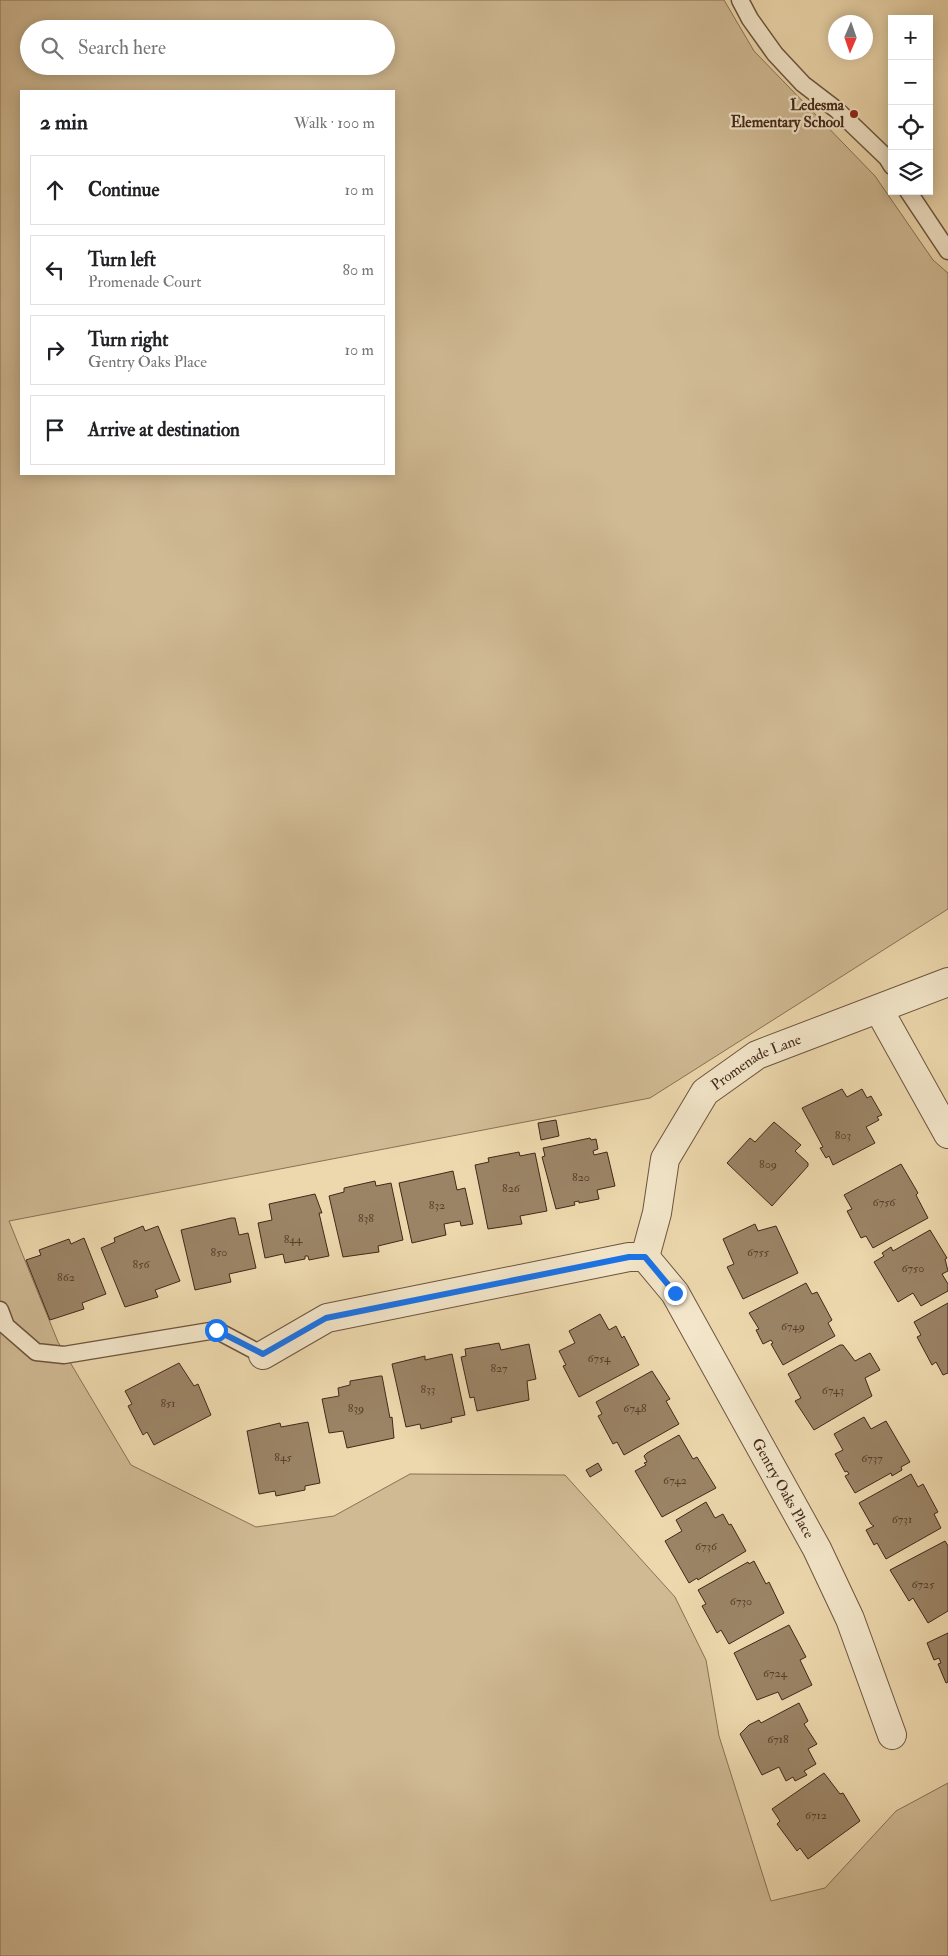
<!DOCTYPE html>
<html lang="en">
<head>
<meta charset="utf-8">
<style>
	body { margin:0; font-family:"IM FELL Double Pica",serif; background:#f6f6f6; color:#202124 }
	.controls { position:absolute; right:15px; top:15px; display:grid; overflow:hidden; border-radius:0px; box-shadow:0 2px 12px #0003 }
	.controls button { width:45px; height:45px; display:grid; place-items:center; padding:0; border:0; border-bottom:1px solid #e0e0e0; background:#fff; color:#202124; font:25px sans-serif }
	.compass { position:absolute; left:828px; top:15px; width:45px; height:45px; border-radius:50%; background:#fff; box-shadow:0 2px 12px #0003; rotate:182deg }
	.stop { position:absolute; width:15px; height:15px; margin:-11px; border:4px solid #1a73e8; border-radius:50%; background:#fff }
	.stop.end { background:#1a73e8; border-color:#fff; box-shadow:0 1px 5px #0008 }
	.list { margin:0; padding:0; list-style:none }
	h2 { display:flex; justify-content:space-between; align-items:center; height:65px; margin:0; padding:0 20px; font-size:21px }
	h2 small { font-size:16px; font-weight:400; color:#757577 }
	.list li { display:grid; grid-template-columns:32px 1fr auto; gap:15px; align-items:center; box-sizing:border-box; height:70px; margin:0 10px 10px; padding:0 10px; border:1px solid #e0e0e0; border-radius:0px }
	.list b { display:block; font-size:19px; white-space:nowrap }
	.list p { margin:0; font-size:16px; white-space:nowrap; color:#757577 }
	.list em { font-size:16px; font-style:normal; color:#757577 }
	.icon { flex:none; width:28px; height:28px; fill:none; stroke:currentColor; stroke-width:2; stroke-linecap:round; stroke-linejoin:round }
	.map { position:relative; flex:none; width:948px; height:1956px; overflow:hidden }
	.search { position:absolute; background:#fff; box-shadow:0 2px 12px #0003; left:20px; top:20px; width:375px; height:55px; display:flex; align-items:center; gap:12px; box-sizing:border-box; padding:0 18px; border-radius:28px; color:#757577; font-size:19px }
	.panel { position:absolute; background:#fff; box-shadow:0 2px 12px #0003; left:20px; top:90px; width:375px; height:385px; border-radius:0px }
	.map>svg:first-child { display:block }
	.green { fill:#d0ba94; stroke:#897156; fill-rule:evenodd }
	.building { fill:#9b8466; stroke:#422819 }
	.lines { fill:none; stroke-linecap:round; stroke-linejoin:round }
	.lane-casing { stroke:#6d543e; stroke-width:19 }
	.street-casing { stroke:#6d543e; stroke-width:30 }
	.lane { stroke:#f3e6ca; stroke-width:16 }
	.street { stroke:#f3e6ca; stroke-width:28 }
	.route { stroke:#1a73e8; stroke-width:6 }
	.poi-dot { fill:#8f2418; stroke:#f3e6ca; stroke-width:2 }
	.labels { text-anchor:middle; stroke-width:4.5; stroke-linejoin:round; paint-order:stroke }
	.number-label { font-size:12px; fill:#583f2c }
	.poi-label { font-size:15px; font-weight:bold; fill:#422819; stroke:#f3e6ca; text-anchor:end }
	.street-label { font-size:15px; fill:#422819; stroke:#f3e6ca }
</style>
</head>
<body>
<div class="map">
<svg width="948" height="1956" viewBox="0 0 948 1956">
	<rect width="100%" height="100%" fill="#edd8ad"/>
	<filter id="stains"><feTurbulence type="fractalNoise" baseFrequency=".004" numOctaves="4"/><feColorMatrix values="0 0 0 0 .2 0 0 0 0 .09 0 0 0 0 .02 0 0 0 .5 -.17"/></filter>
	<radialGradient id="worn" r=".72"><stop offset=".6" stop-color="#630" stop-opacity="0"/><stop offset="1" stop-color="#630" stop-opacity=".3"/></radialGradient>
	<path class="green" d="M 0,0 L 724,0 L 754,51 L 875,176 L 933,260 L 948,273 L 948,909 L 650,1098 L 9,1221 L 58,1342 L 131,1465 L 256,1527 L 334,1516 L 410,1474 L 565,1475 L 675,1597 L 706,1660 L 719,1736 L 771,1901 L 825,1888 L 896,1811 L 948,1783 L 948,1956 L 0,1956 ZM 29,29 L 386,29 L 386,66 L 29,66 ZM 21,91 L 394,91 L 394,474 L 21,474 Z"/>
	<g class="building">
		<polygon points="842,1089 847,1097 862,1089 867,1098 871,1096 882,1115 877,1117 879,1120 866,1127 875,1143 833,1165 829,1156 826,1158 820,1148 823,1147 802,1108"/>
		<polygon points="556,1120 559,1136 541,1140 538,1123"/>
		<polygon points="774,1122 801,1145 795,1151 808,1163 808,1166 772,1206 727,1163 750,1138 755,1142"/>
		<polygon points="590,1138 591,1140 596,1139 598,1149 593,1151 594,1155 607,1152 615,1186 597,1190 599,1199 579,1203 579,1201 574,1202 575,1205 556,1209 542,1157 545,1156 543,1148"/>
		<polygon points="519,1152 520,1156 535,1153 547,1211 520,1216 522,1224 488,1229 475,1165 489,1162 488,1158"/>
		<polygon points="901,1164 918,1193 916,1195 928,1218 873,1248 866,1236 861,1238 847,1211 852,1209 844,1195"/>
		<polygon points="453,1171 457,1190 465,1188 473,1224 461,1226 460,1221 444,1224 446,1235 412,1243 399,1183"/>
		<polygon points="375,1181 376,1186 391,1183 403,1240 378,1246 379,1252 343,1257 329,1196 344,1192 344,1188"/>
		<polygon points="315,1194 322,1213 319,1213 329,1256 309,1260 308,1256 305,1256 305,1259 285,1263 283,1254 265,1258 258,1223 272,1220 269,1204"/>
		<polygon points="231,1218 235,1218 239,1235 248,1233 256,1268 229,1274 231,1282 195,1290 181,1230"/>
		<polygon points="755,1224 758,1231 776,1226 798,1273 743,1299 727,1267 734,1264 723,1239"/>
		<polygon points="143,1226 145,1231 158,1226 180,1281 155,1290 158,1297 125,1307 101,1248 115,1242 114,1238"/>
		<polygon points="930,1230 947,1258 945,1259 948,1271 942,1274 948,1284 948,1291 921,1306 913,1293 898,1302 874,1262 884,1256 882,1253 891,1247 893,1251"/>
		<polygon points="84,1238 106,1294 82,1303 84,1309 50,1320 26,1260 41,1255 39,1250 69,1239 71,1244"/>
		<polygon points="806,1283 812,1294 817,1292 832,1320 828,1323 835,1336 783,1365 771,1344 773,1343 771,1340 763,1344 756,1330 759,1329 749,1313"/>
		<polygon points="948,1303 948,1373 943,1375 936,1362 932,1365 917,1337 921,1335 914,1322"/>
		<polygon points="600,1314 609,1330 616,1326 622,1338 624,1336 639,1365 579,1397 563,1366 566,1365 559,1351 575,1343 569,1331"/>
		<polygon points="499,1343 501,1350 529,1344 536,1379 527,1381 529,1400 477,1411 474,1397 470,1398 461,1357 466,1356 465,1349"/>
		<polygon points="840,1345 843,1345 855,1361 870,1353 880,1370 865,1378 872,1396 814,1430 795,1401 801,1398 788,1374"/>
		<polygon points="452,1354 465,1415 451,1418 452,1422 421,1429 420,1424 406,1427 392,1364 425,1356 425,1360"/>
		<polygon points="179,1363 194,1386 198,1384 211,1415 154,1445 147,1432 143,1435 128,1406 132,1404 125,1391"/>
		<polygon points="652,1371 670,1399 666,1401 679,1424 624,1455 617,1442 613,1444 598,1416 602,1414 596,1402"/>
		<polygon points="380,1376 382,1376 390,1418 392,1417 394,1438 347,1448 343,1431 329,1433 322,1399 339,1396 338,1388 350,1385 350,1381"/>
		<polygon points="864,1417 871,1429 886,1421 910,1462 901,1467 902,1470 892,1476 891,1473 855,1493 845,1476 849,1474 847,1471 845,1472 835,1454 843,1450 834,1434"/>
		<polygon points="308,1422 320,1483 305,1486 305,1490 276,1496 275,1491 259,1494 247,1431 280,1423 281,1427"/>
		<polygon points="679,1435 693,1459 697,1457 716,1488 662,1517 635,1471 646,1465 644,1463 647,1462 644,1456 647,1453"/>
		<polygon points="598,1463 602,1470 590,1477 586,1470"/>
		<polygon points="911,1474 918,1487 923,1484 938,1512 934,1514 941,1528 886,1559 877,1543 874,1545 866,1530 874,1526 871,1524 859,1503"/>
		<polygon points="706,1502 715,1518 723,1514 729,1525 731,1524 746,1551 698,1580 697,1578 689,1583 665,1541 682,1531 676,1520"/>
		<polygon points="945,1541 948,1546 948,1611 928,1623 913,1598 909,1601 890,1570"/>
		<polygon points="754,1561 766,1584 769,1582 784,1613 729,1644 721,1630 717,1633 702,1606 706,1604 698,1590 748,1562 749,1564"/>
		<polygon points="789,1625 806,1657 800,1660 812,1685 782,1700 778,1692 757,1700 734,1653"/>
		<polygon points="948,1633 948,1682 946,1683 938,1664 941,1663 939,1658 934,1660 927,1643"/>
		<polygon points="799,1703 808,1721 804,1724 817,1744 808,1749 816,1764 804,1771 807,1775 795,1781 793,1777 786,1781 779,1767 762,1775 740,1734 749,1725 759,1720 761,1723"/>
		<polygon points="824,1773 840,1794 843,1793 860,1821 808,1859 800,1848 797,1851 777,1824 780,1821 772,1809"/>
	</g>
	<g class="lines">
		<g class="lane-casing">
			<g id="lane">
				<polyline points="740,0 750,19 775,54 803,84 837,110 887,158 892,166"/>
				<polyline points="908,191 948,251"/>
				<polyline points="0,1310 6,1326 36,1352 64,1355 216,1330 263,1355"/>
			</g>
		</g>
		<g class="street-casing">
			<g id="street">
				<polyline points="879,1010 948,1134"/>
				<path id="s1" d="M 645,1257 L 675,1293 L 817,1549 L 850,1619 L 892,1735"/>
				<path id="s2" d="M 645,1257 L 657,1213 L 665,1159 L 705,1092 L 757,1055 L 948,982"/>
				<polyline points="263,1355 327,1318 629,1257 645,1257"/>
			</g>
		</g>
		<use href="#lane" class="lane"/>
		<use href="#street" class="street"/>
	</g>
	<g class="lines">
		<polyline class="route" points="216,1330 263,1354 326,1318 629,1257 645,1257 675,1293"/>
	</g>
	<circle class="poi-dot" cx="854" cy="114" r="5"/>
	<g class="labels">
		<g class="number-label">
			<text x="843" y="1139">803</text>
			<text x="768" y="1168">809</text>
			<text x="581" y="1181">820</text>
			<text x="511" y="1192">826</text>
			<text x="884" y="1206">6756</text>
			<text x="437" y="1209">832</text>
			<text x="366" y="1222">838</text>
			<text x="293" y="1243">844</text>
			<text x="219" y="1256">850</text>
			<text x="758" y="1256">6755</text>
			<text x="141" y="1268">856</text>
			<text x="913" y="1272">6750</text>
			<text x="66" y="1281">862</text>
			<text x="793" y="1330">6749</text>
			<text x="599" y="1362">6754</text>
			<text x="499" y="1372">827</text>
			<text x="428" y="1393">833</text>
			<text x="833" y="1394">6743</text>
			<text x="168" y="1407">851</text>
			<text x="356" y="1412">839</text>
			<text x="635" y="1412">6748</text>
			<text x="283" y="1461">845</text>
			<text x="872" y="1462">6737</text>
			<text x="675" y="1484">6742</text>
			<text x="902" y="1523">6731</text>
			<text x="706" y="1550">6736</text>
			<text x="923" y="1588">6725</text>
			<text x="741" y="1605">6730</text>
			<text x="775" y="1677">6724</text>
			<text x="778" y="1743">6718</text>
			<text x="816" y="1819">6712</text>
		</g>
		<g class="poi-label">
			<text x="844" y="110">Ledesma<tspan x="844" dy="17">Elementary School</tspan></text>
		</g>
		<g class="street-label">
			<text dy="5" stroke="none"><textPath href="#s2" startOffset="238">Promenade Lane</textPath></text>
			<text dy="5" stroke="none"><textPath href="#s1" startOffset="270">Gentry Oaks Place</textPath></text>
		</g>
	</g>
	<rect width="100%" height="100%" filter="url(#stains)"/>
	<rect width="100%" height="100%" fill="url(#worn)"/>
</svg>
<div class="controls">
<button>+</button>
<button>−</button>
<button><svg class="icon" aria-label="locate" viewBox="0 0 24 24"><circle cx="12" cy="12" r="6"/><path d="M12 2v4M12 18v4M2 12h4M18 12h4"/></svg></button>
<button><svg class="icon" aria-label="layers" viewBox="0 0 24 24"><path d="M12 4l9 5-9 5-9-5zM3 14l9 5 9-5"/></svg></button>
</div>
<svg class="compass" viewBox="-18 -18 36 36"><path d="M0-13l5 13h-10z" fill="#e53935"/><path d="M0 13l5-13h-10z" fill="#757577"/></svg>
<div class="stop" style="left:216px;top:1330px"></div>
<div class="stop end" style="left:675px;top:1293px"></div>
<div class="search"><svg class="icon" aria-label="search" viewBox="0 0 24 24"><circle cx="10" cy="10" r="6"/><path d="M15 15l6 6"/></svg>Search here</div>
<section class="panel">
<h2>2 min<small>Walk · 100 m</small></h2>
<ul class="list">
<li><svg class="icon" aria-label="ahead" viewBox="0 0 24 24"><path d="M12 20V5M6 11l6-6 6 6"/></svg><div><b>Continue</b></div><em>10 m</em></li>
<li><svg class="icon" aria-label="left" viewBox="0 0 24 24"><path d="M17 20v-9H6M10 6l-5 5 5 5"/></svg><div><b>Turn left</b><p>Promenade Court</p></div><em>80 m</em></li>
<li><svg class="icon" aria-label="right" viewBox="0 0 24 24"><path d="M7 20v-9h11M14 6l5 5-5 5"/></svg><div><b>Turn right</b><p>Gentry Oaks Place</p></div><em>10 m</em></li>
<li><svg class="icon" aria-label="arrive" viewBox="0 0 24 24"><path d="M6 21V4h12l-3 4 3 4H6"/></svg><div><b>Arrive at destination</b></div></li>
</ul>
</section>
</div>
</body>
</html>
